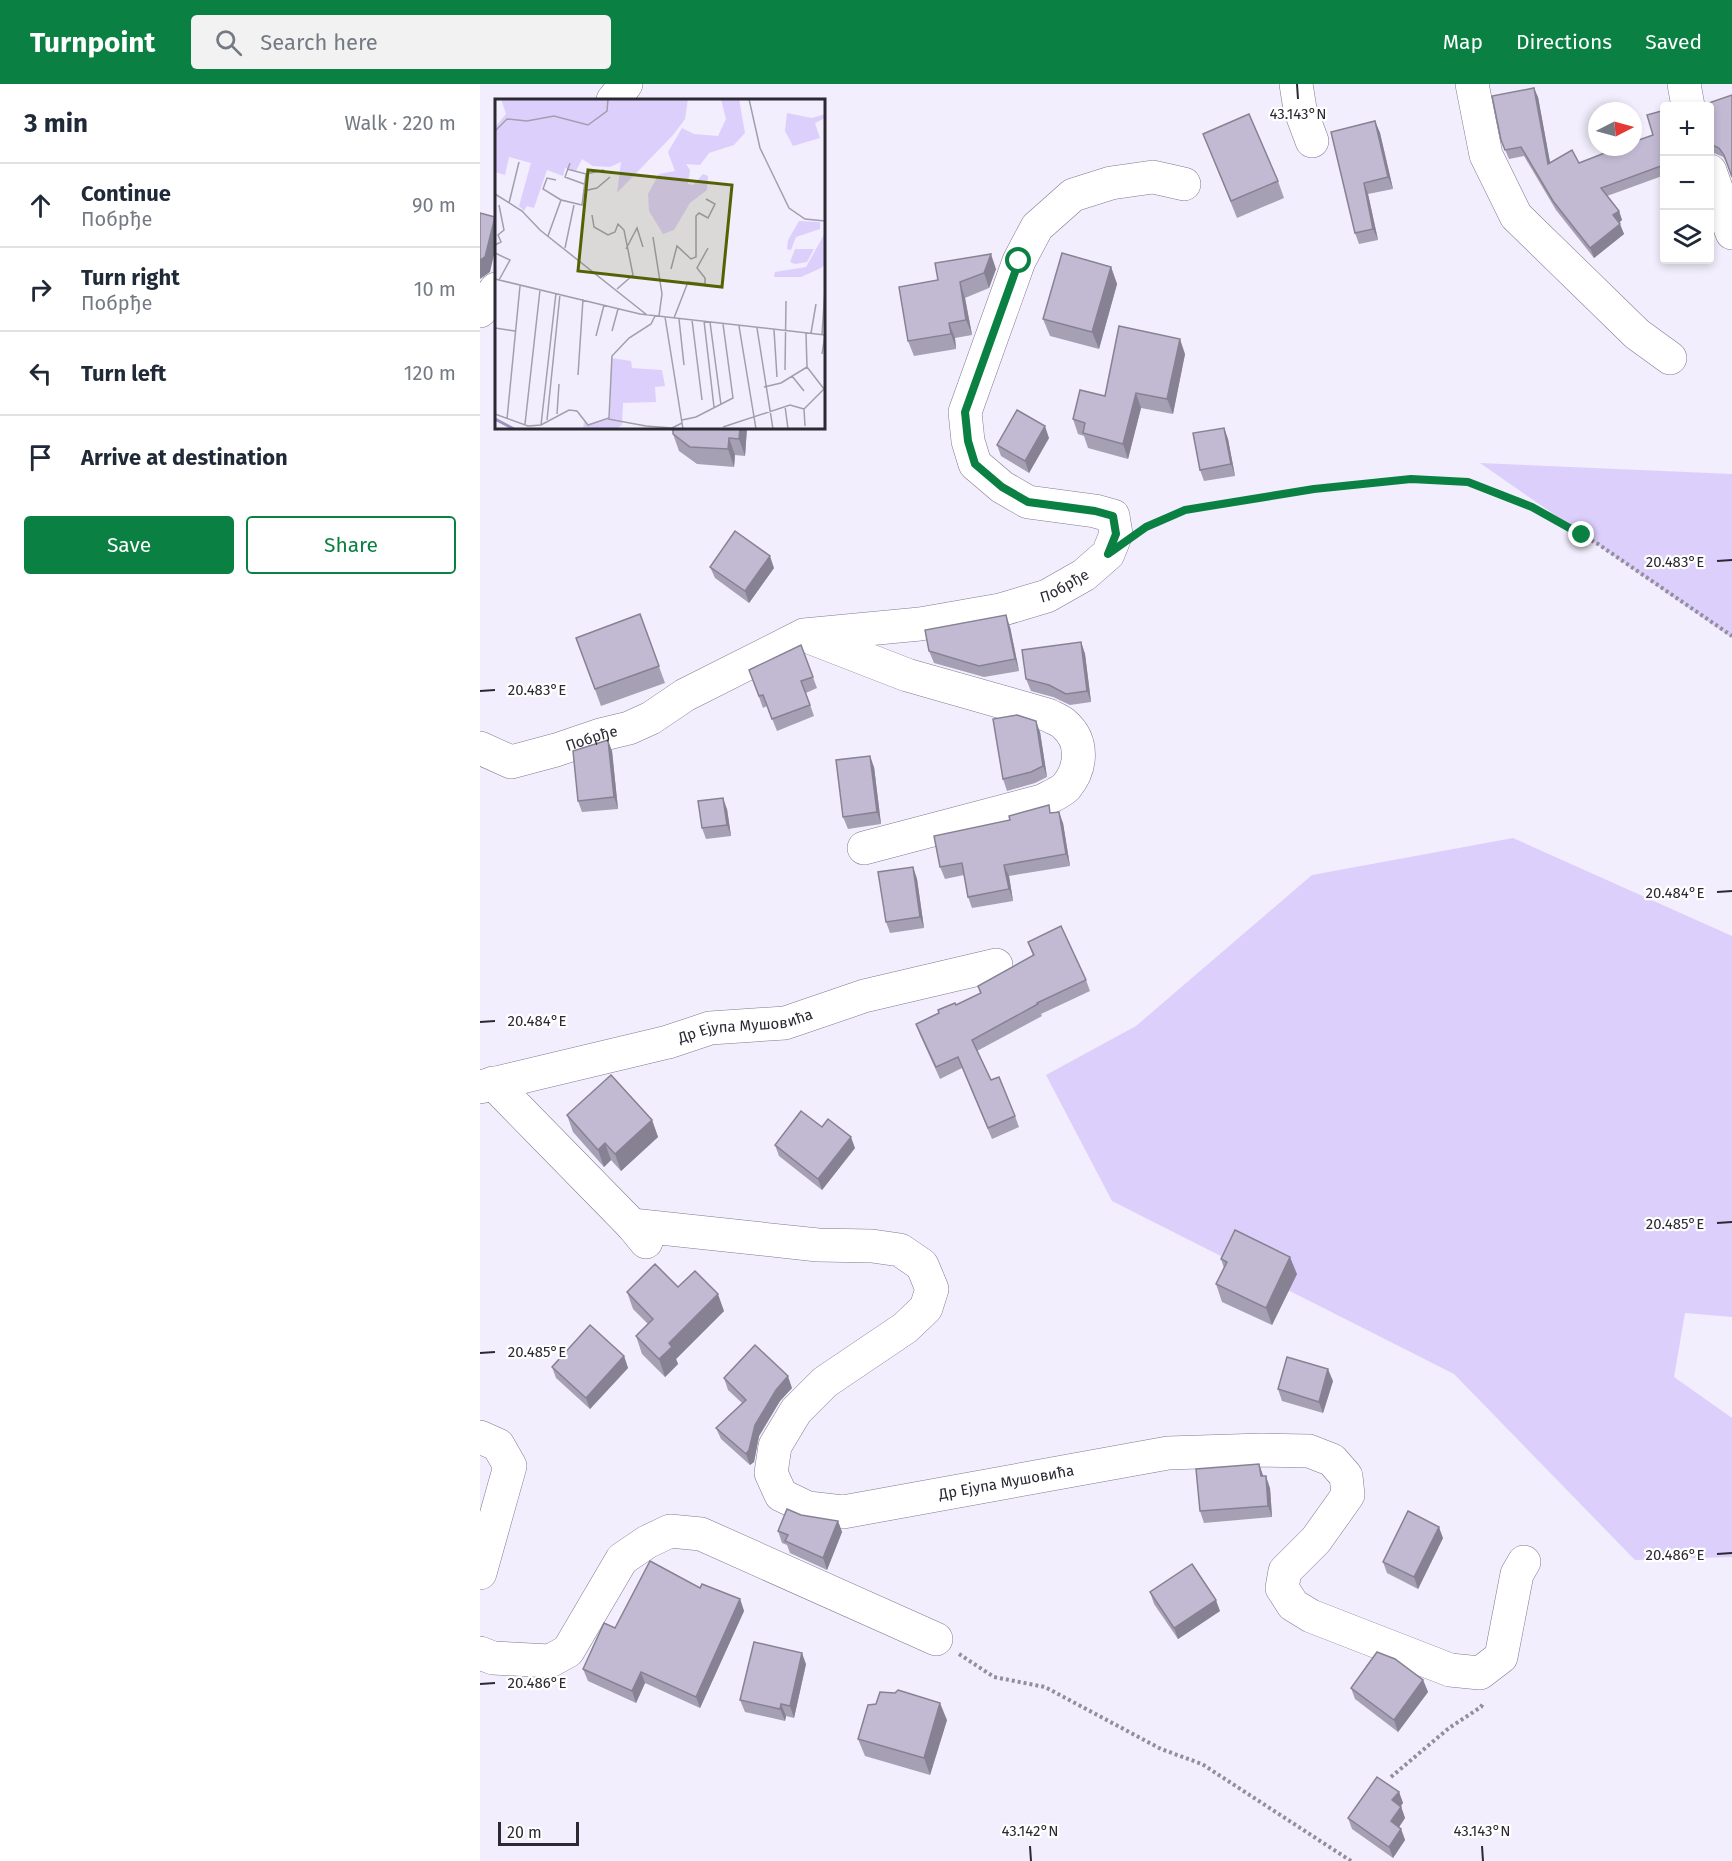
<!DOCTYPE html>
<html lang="en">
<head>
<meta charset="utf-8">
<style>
	body { margin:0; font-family:"Fira Sans",sans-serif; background:#f2f2f3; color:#1f2937 }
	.controls { position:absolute; right:18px; top:18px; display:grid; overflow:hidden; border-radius:6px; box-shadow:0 3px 9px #0003 }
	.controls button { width:54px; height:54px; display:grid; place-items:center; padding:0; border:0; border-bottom:2px solid #e0e1e3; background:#fff; color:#1f2937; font:30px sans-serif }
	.compass { position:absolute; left:1108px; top:18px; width:54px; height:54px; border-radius:50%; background:#fff; box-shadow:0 3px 9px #0003; rotate:84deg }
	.scale { position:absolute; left:18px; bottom:15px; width:81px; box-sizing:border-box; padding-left:6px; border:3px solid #2b2932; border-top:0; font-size:16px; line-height:21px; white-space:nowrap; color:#2b2932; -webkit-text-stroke:4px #fff; paint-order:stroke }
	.stop { position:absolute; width:18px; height:18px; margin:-14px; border:4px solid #0b8043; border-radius:50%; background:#fff }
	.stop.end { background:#0b8043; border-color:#fff; box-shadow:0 2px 6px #0008 }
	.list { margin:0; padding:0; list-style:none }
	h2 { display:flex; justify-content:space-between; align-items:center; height:78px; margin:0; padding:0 24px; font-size:26px }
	h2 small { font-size:20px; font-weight:400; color:#747a83 }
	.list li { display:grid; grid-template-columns:39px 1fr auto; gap:18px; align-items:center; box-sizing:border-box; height:84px; padding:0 24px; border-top:2px solid #e0e1e3 }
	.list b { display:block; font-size:22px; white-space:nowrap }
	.list p { margin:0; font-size:20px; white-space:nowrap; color:#747a83 }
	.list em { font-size:20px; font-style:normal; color:#747a83 }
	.actions { display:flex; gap:12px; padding:18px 24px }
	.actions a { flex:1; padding:14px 0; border:2px solid #0b8043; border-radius:6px; text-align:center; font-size:21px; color:#0b8043 }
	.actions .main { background:#0b8043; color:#fff }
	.icon { flex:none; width:33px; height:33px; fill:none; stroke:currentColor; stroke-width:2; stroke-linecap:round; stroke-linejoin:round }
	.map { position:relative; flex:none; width:1252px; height:1777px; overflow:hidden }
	header { display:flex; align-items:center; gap:36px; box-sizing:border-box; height:84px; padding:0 30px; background:#0b8043; color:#fff }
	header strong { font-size:28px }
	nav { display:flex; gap:33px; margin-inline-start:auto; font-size:21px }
	.search { width:420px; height:54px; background:#f2f2f3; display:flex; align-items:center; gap:15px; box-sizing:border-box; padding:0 21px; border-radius:6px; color:#747a83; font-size:22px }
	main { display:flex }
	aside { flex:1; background:#fff }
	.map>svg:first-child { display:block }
	.green { fill:#dccffc }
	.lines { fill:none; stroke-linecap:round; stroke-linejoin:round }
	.minor-casing { stroke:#80798f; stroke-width:34 }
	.path { stroke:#928f9b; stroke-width:4; stroke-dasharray:3 3; stroke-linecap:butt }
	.minor { stroke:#fff; stroke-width:33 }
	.wall { fill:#a6a0b5 }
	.shaded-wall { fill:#878293 }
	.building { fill:#c1bad2; stroke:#878293; stroke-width:1.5 }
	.route { stroke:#0b8043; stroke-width:8 }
	.ticks { fill:none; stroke:#2b2932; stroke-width:2 }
	.labels { text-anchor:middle; stroke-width:4.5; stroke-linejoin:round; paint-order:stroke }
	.street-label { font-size:15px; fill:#2b2932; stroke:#fff }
	.inset-river { fill:none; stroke:#9f92bd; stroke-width:3 }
	.inset-road { fill:none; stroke:#a29fac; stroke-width:1.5 }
	.view { fill:#556204; fill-opacity:0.15; stroke:#556204; stroke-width:3 }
	.inset-edge { fill:none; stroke:#2b2932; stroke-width:3 }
	.ticks-label { font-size:15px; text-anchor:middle; fill:#2b2932; stroke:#fff; stroke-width:4.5; stroke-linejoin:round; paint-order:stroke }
</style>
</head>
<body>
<header>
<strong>Turnpoint</strong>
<div class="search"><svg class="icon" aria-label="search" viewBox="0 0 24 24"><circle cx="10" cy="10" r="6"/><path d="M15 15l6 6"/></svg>Search here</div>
<nav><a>Map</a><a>Directions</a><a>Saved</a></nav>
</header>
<main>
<aside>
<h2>3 min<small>Walk · 220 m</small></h2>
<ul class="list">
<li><svg class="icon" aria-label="ahead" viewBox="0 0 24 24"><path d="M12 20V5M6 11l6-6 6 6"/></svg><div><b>Continue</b><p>Побрђе</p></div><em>90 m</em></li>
<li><svg class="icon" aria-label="right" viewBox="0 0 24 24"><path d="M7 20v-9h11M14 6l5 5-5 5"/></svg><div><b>Turn right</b><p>Побрђе</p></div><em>10 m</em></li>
<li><svg class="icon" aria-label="left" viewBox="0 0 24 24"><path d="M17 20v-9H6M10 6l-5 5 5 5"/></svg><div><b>Turn left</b></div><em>120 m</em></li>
<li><svg class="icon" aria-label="arrive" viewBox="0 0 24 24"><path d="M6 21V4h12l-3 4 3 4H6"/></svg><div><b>Arrive at destination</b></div></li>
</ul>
<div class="actions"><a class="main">Save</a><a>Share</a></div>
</aside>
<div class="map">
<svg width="1252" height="1777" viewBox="0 0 1252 1777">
	<rect width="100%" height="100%" fill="#f2eefd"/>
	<g class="green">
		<polygon points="1000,379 1252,390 1252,554"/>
		<polygon points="1033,754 1252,852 1252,1233 1205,1229 1194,1293 1252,1334 1252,1473 1155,1476 974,1290 632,1117 566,991 656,942 832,791"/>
	</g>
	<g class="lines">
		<g class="minor-casing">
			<g id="minor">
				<polyline points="816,0 820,25 832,57"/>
				<polyline points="992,0 1006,71 1036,132 1157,250 1190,274"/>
				<polyline points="1204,0 1208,22"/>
				<polyline points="133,16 146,0"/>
				<polyline points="1230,87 1252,149"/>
				<polyline points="0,227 16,205"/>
				<path d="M 329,553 L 427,591 L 568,631 C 573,634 580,636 584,640 C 604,657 602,684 586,703 C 580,709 569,713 562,717 L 384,764"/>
				<path id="s1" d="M 0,664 L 31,678 L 76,666 L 120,651 L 149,644 L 171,634 L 205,611 L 324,551 L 440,540 L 520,526 L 567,512 L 604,491 L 628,470 L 636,450 L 633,432 L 615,427 L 548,418 L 522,403 L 495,380 L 488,357 L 485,328 L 539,177 L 557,143 L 593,111 L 631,99 L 673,93 L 704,100"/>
				<polyline points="13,999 152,1141 166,1158"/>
				<path id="s2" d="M 0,1003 L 188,958 L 230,944 L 305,939 L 384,912 L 516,881"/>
				<path id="s3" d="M 152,1141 L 338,1161 L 392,1162 L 420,1166 L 442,1181 L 452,1205 L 446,1224 L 425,1244 L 345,1298 L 316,1327 L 295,1362 L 291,1389 L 301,1411 L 328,1424 L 363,1428 L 688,1369 L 782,1366 L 829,1367 L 852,1376 L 866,1392 L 868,1411 L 836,1456 L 805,1487 L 802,1504 L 813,1521 L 831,1532 L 970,1586 L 1000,1589 L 1021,1573 L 1037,1490 L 1044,1478"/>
				<polyline points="0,1353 18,1361 30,1382 0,1489"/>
				<polyline points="0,1569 13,1574 70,1577 88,1567 142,1475 167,1458 190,1447 221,1450 456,1555"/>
			</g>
		</g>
		<g class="path">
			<polyline points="663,445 705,426 834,405 931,395 988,398 1052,423 1118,460 1252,552"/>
			<polyline points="479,1570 514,1593 565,1603 681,1665 722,1680 871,1777"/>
			<polyline points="911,1693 969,1644 1001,1623 1003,1619"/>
		</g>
		<use href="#minor" class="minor"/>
	</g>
	<g class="wall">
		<polygon points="1252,11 1248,81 1243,73 1234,69 1230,69 1230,22"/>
		<polygon points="1058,13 1070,79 1099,79 1173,51 1185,26 1185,91 1127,112 1139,127 1142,136 1139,139 1144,150 1114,174 1076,126 1044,72 1029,75 1021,56"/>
		<polygon points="895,37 900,49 913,105 888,110 898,156 879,160 875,149"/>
		<polygon points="723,50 798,97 804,114 757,134"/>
		<polygon points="631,183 637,200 619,265 570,252 563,235"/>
		<polygon points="516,185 509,204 485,214 492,251 475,254 476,265 434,272 428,257 419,203"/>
		<polygon points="705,270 693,330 661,324 648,375 608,364 604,352 598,350 593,335 625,312"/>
		<polygon points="267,344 265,372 255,371 254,383 217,380 199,367 193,350"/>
		<polygon points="744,344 748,355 755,392 724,397 720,386"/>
		<polygon points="569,354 549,389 521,372 517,361"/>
		<polygon points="230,483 294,484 269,519 235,494"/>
		<polygon points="160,530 185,599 121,622 96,554"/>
		<polygon points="530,543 539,587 504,593 454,579 449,567"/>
		<polygon points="601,558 605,570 611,618 590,621 573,613 551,607 546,595"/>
		<polygon points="321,561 337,604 326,609 334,632 297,647 287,622 283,624 269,586"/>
		<polygon points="560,648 567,693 555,699 527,707 523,695"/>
		<polygon points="132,667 138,725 102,728 98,717"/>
		<polygon points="394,683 401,740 368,745 363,733"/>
		<polygon points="247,725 251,752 226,755 222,744"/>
		<polygon points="572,729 583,739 590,782 529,792 533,817 492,824 488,813 484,791 465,795 460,783"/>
		<polygon points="433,783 437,795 444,844 410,849 406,838"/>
		<polygon points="548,858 606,896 610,907 561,930 562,932 497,967 511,996 535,1032 539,1043 512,1055 482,984 460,995 440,951 436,940 500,909 498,902 553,872"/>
		<polygon points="87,1031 172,1036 178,1053 141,1087 131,1076 124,1083 93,1048"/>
		<polygon points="342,1043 375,1064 342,1106 299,1072 295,1061"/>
		<polygon points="741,1175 817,1190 792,1241 742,1218 736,1200 744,1184"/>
		<polygon points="198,1203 244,1227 196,1275 198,1280 185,1293 162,1270 156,1252 168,1240 153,1225 147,1208"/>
		<polygon points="144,1272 148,1284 110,1325 76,1294 72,1283"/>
		<polygon points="244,1294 312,1304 300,1317 279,1352 274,1378 270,1381 241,1355 236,1344 262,1319 248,1306"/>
		<polygon points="853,1297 843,1329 802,1317 798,1305"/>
		<polygon points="790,1404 792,1433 724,1439 720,1427"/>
		<polygon points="321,1431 358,1437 362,1448 347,1486 310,1469 307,1461 302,1459 298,1447"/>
		<polygon points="963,1454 938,1505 907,1489 903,1478"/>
		<polygon points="220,1504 260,1515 264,1527 220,1624 165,1599 156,1619 108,1597 103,1585 135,1544"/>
		<polygon points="670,1508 740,1527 698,1555 674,1520"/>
		<polygon points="326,1580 314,1634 306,1632 305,1637 265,1628 260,1616"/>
		<polygon points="943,1596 948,1608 918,1648 875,1615 871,1604"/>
		<polygon points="396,1620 467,1636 450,1691 385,1672 378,1655"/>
		<polygon points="919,1708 923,1719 921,1722 925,1734 919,1743 921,1745 925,1756 913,1774 872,1745 868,1734"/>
	</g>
	<g class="shaded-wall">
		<polygon points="1054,4 1058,13 1072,89 1068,80"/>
		<polygon points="895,37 900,49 913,105 908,93"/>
		<polygon points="884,99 888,110 898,156 893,145"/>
		<polygon points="1139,127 1142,136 1137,140 1133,131"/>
		<polygon points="15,133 16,138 16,162 10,188 0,195 0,176"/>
		<polygon points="1140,140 1144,150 1114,174 1110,164"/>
		<polygon points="511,170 516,185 509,204 504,189"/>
		<polygon points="631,183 637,200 619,265 612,248"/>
		<polygon points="480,198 485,214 492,251 486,236"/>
		<polygon points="469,239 475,254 476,265 471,250"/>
		<polygon points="700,255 705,270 693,330 687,315"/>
		<polygon points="656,309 661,324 648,375 643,360"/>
		<polygon points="565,342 569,354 549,389 545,377"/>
		<polygon points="260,344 267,344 265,372 259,355"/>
		<polygon points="744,344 748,355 755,392 751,380"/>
		<polygon points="249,354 255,371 254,383 248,365"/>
		<polygon points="290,472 294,484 269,519 265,507"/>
		<polygon points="526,531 530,543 539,587 535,575"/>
		<polygon points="601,558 605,570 611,618 607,607"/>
		<polygon points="556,637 560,648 567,693 563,682"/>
		<polygon points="128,656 132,667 138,725 134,713"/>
		<polygon points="390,672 394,683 401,740 397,728"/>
		<polygon points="243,714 247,725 251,752 247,741"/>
		<polygon points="579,728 583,739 590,782 586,770"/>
		<polygon points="524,781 529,792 533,817 529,805"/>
		<polygon points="433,783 437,795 444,844 440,833"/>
		<polygon points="172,1036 178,1053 141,1087 135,1070"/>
		<polygon points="371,1053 375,1064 342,1106 338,1095"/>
		<polygon points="125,1059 131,1076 124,1083 118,1066"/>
		<polygon points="810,1173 817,1190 792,1241 786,1224"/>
		<polygon points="238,1210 244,1227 196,1275 198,1280 185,1293 179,1275 189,1259"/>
		<polygon points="144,1272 148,1284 110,1325 106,1314"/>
		<polygon points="848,1285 853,1297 843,1329 839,1318"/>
		<polygon points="308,1292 312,1304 300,1317 279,1352 274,1378 270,1381 266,1370 275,1341 296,1306"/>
		<polygon points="779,1380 783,1391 785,1404 781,1392"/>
		<polygon points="786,1392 790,1404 792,1433 788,1422"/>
		<polygon points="358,1437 362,1448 347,1486 343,1474"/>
		<polygon points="959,1443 963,1454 938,1505 934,1493"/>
		<polygon points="260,1515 264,1527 220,1624 216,1613"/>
		<polygon points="736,1516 740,1527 698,1555 694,1544"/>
		<polygon points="322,1569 326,1580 314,1634 310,1622"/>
		<polygon points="161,1588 165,1599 156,1619 152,1607"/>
		<polygon points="943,1596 948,1608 918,1648 914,1636"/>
		<polygon points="460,1619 467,1636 450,1691 444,1674"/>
		<polygon points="301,1620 306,1632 305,1637 300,1625"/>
		<polygon points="919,1708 923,1719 916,1728 912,1716"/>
		<polygon points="921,1723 925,1734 915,1749 911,1737"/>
		<polygon points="921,1745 925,1756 913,1774 909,1763"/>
	</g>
	<g class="building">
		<polygon points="1054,4 1068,80 1092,66 1099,79 1140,63 1153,63 1153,58 1173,51 1167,31 1185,26 1185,83 1182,84 1181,82 1121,104 1139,127 1133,131 1140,140 1110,164 1073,117 1041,63 1025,66 1021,56 1012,12"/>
		<polygon points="1252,11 1252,93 1244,71 1239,64 1230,60 1230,22 1220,22"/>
		<polygon points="769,30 798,97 751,117 723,50"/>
		<polygon points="895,37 908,93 884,99 893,145 875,149 851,48"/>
		<polygon points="0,129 15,133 5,173 0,176"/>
		<polygon points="582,169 631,183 612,248 563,235"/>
		<polygon points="511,170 504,189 480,198 486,236 469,239 471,250 428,257 419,203 458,196 455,179"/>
		<polygon points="639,242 700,255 687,315 656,309 643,360 603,349 605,339 593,335 600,306 625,312"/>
		<polygon points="537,326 565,342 545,377 517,361"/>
		<polygon points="193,344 260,344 259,355 249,354 248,365 210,363 193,350"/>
		<polygon points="744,344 751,380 720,386 713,349"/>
		<polygon points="255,447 290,472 265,507 230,483"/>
		<polygon points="160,530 179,582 115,605 96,554"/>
		<polygon points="526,531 535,575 499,582 449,567 445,546"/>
		<polygon points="601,558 607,607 586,610 569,601 546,595 542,566"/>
		<polygon points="321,561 333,593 321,597 330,621 292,635 283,611 279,612 269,586"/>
		<polygon points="537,631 556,637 563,682 551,688 523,695 513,635"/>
		<polygon points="128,656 134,713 98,717 93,667"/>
		<polygon points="390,672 397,728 363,733 356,676"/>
		<polygon points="243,714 247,741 222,744 218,717"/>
		<polygon points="569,721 570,729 579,728 586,770 524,781 529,805 488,813 482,779 460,783 454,752 530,736 529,732"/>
		<polygon points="433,783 440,833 406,838 398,788"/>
		<polygon points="581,842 606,896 557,919 558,920 492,956 511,996 519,993 535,1032 508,1044 478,973 456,983 436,940 459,929 458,926 475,919 476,921 501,909 498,902 554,871 548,858"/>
		<polygon points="131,991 172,1036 135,1070 125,1059 118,1066 87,1031"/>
		<polygon points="321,1027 342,1043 348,1035 371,1053 338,1095 295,1061"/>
		<polygon points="755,1146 810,1173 786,1224 736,1200 747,1178 741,1175"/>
		<polygon points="175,1180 198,1203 215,1187 238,1210 189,1259 192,1263 179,1275 156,1252 173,1235 147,1208"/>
		<polygon points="110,1241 144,1272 106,1314 72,1283"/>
		<polygon points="275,1261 308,1292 296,1306 275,1341 269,1366 266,1370 236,1344 266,1316 244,1294"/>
		<polygon points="807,1273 848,1285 839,1318 798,1305"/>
		<polygon points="779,1380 781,1392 786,1392 788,1422 720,1427 716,1385"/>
		<polygon points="307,1425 321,1431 358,1437 343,1474 305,1457 308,1451 298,1447"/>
		<polygon points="928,1427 959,1443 934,1493 903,1478"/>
		<polygon points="170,1477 220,1504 222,1500 260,1515 216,1613 161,1588 152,1607 103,1585 124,1539 135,1544"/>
		<polygon points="712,1480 736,1516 694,1544 670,1508"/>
		<polygon points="274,1558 322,1569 310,1622 301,1620 300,1625 260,1616"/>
		<polygon points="897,1568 915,1575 943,1596 914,1636 871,1604"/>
		<polygon points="418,1606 460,1619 444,1674 378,1655 388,1621 396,1620 400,1608 415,1609"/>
		<polygon points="897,1693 919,1708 912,1716 921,1723 911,1737 921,1745 909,1763 868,1734"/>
	</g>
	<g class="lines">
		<polyline class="route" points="539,177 485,328 488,357 495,380 522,403 548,418 615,427 633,432 636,450 628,470 666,443 705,426 834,405 931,395 988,398 1052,423 1102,451"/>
	</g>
	<path class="ticks" d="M 817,0 L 818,15M 1237,477 L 1252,476M 0,607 L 15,606M 1237,808 L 1252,807M 0,938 L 15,937M 1237,1139 L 1252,1138M 0,1269 L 15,1268M 1237,1470 L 1252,1469M 0,1600 L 15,1599M 550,1762 L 551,1777M 1002,1762 L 1003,1777"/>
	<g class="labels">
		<g class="street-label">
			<text dy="5" stroke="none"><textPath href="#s1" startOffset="622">Побрђе</textPath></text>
			<text dy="5" stroke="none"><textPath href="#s1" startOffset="118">Побрђе</textPath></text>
			<text dy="5" stroke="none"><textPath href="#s2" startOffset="273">Др Ејупа Мушовића</textPath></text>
			<text dy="5" stroke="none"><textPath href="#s3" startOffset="832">Др Ејупа Мушовића</textPath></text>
		</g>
	</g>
	<g transform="translate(15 15)">
		<rect width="330" height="330" fill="#f2eefd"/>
		<path d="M 6,0 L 193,0 L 190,20 L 178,36 L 122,94 L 126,63 L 115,68 L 98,67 L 87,60 L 81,72 L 70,69 L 68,77 L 52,71 L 39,109 L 32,107 L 29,112 L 24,107 L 36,64 L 14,58 L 10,76 L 0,73 L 0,28 L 11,15 ZM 226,0 L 244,0 L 250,34 L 239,46 L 214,54 L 205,66 L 191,65 L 195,71 L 193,85 L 198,86 L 208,75 L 213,77 L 212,91 L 195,104 L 179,131 L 168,135 L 154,112 L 153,95 L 164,75 L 180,72 L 173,53 L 187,29 L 199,35 L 223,37 L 231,20 ZM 292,14 L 317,19 L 330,15 L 330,19 L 320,24 L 325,39 L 298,47 L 290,32 ZM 304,122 L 325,123 L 325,130 L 301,138 L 296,151 L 292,150 L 293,141 ZM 330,134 L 330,165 L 326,169 L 306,178 L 279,178 L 280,173 L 311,168 ZM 300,150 L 319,150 L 312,163 L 300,165 L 295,163 ZM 116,259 L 136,262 L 137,269 L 167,271 L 170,287 L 160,288 L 161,303 L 128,304 L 127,326 L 120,330 L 88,330 L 89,323 L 93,326 L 115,318 Z" fill="#dccffc"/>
		<path class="inset-river" d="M 0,320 L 19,330"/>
		<path class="inset-road" d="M 254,0 L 265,49 L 294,109 L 310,120 L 330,122M 0,32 L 12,20 L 32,22 L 59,17 L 93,26 L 112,12 L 113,0M 75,64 L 70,78 L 89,85M 72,70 L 91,75 L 109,71M 61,81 L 52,79 L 48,90 L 66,101M 88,92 L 102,89 L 115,78M 0,95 L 27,112 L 45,131 L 152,216M 14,104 L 24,63M 97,116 L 99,128 L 113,136 L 120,133 L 123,125 L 129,131 L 138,176 L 122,190M 53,137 L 66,101 L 87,106 L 91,75M 158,138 L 167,195 L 164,217M 0,146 L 6,143 L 3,136 L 9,131 L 4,106M 70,149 L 79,106M 131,150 L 142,129 L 148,148M 0,154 L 15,161 L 4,181M 176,170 L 182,147 L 196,160 L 201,158 L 201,117 L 204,114 L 213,119 L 220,105 L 211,100M 0,180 L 145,215 L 330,236M 170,218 L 188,330M 179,219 L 193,183 L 210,185 L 210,179 L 202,169 L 213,149M 184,220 L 189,266M 197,221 L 207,301M 209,222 L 219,308M 215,223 L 226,306M 244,227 L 261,330M 0,229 L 20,232M 262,229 L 278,330M 279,231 L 282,278M 117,232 L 123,210M 311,234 L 312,268 L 329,290M 316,234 L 321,205M 327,236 L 330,190M 101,237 L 109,206M 327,255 L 330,236M 290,271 L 291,202M 83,276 L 88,200M 297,277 L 309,292M 269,288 L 286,284 L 312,268M 290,307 L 293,330M 0,315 L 33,327 L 46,326 L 74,311 L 82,312 L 93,326 L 114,319 L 117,257 L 134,239 L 156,225 L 160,217M 62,315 L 64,285M 12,320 L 25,187M 113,320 L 151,327 L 177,329 L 187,324M 52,321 L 65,195M 187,321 L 201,318 L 238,299 L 228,225M 30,325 L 45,191M 46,326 L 61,194M 310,327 L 309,310 L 329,290M 228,328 L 295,306 L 309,310"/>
		<path class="view" d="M 93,71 L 237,86 L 227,188 L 83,172 Z"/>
		<rect width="330" height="330" class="inset-edge"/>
	</g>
	<g class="ticks-label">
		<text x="818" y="35">43.143°N</text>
		<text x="1195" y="483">20.483°E</text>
		<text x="57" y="611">20.483°E</text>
		<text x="1195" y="814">20.484°E</text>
		<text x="57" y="942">20.484°E</text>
		<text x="1195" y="1145">20.485°E</text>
		<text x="57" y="1273">20.485°E</text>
		<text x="1195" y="1476">20.486°E</text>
		<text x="57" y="1604">20.486°E</text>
		<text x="550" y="1752">43.142°N</text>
		<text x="1002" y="1752">43.143°N</text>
	</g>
</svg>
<div class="controls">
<button>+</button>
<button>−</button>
<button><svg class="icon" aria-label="layers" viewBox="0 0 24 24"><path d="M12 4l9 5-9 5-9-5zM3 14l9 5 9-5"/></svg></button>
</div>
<svg class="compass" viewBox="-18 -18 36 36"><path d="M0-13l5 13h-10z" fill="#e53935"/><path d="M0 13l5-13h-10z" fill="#747a83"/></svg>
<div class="scale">20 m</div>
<div class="stop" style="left:539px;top:177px"></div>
<div class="stop end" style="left:1102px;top:451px"></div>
</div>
</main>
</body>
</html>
